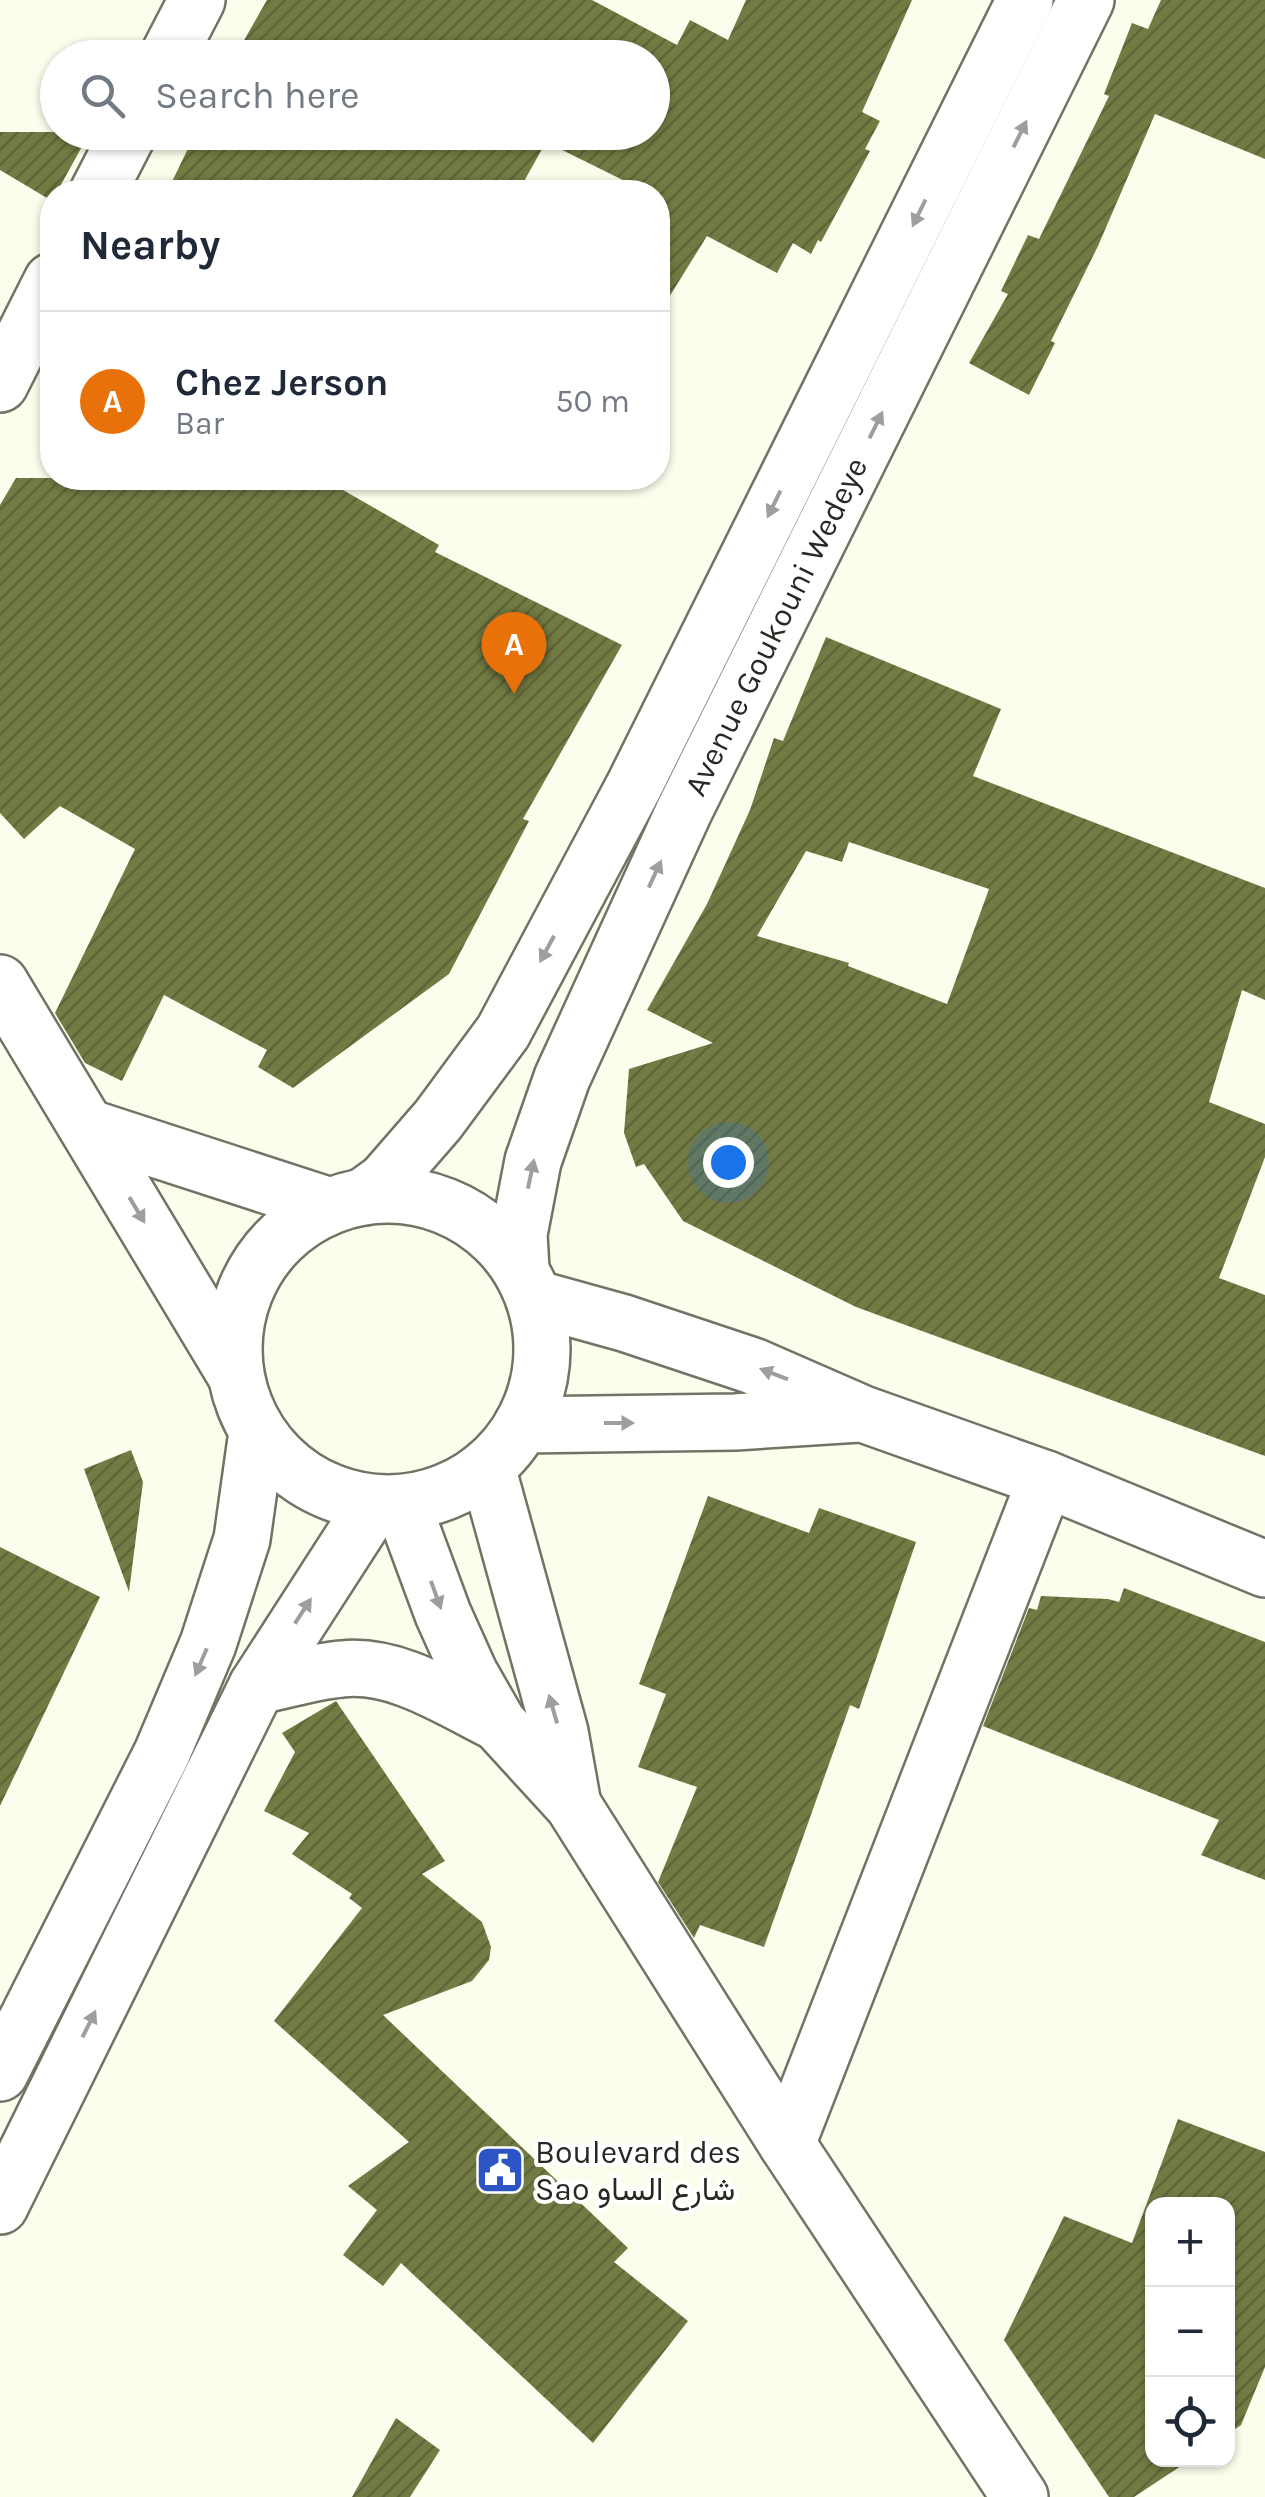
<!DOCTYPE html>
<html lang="en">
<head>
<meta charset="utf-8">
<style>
	body { margin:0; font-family:Karla,Vazirmatn,sans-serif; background:#f2f2f3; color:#1f2937 }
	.controls { position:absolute; right:30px; bottom:30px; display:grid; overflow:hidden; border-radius:20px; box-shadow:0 2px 8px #0004 }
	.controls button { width:90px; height:90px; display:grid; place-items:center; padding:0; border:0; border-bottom:2px solid #e0e1e3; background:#fff; color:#1f2937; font:50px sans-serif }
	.you { position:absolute; left:728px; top:1162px; width:35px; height:35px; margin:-25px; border:8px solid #fff; border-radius:50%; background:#1a73e8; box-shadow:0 0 0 15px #1a73e833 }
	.badge { display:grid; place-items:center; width:65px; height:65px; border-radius:50%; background:#2d54c4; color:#fff; font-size:32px; font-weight:700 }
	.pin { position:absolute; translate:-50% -82px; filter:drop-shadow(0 2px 5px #0008) }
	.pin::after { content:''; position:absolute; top:52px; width:35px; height:30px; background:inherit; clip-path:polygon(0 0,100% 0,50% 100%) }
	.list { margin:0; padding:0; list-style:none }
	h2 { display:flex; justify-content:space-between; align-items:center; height:130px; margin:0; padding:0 40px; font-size:42px }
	h2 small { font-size:32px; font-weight:400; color:#747a83 }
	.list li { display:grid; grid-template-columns:65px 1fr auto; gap:30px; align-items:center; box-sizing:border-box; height:180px; padding:0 40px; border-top:2px solid #e0e1e3 }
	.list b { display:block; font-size:38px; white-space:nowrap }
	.list p { margin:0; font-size:32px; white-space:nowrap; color:#747a83 }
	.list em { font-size:32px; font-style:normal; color:#747a83 }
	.icon { flex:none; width:55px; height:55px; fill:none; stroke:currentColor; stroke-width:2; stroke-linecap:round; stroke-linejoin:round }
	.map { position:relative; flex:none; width:1265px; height:2497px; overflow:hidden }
	.search { position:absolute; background:#fff; box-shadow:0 2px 8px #0004; left:40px; top:40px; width:630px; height:110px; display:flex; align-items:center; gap:25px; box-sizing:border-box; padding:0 35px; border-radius:55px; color:#747a83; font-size:38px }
	.panel { position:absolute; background:#fff; box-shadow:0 2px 8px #0004; left:40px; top:180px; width:630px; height:310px; border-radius:40px }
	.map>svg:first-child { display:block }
	.building { fill:url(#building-hatch); fill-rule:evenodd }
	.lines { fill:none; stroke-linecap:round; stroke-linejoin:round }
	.minor-casing { stroke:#717464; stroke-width:60 }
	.minor { stroke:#fff; stroke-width:55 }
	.oneway { fill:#9e9f9c }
	.labels { text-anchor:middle; stroke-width:8; stroke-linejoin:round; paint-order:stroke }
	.street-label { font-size:32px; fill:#282923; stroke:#fff }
	.poi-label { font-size:32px; fill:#282923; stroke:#fff; text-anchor:start }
</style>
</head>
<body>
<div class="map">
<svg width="1265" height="2497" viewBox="0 0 1265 2497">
	<defs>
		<pattern id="building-hatch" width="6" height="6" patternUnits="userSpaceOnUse" patternTransform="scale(2.5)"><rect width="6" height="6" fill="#737b44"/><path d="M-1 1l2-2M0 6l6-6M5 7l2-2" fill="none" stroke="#5e6538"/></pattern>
	</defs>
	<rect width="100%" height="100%" fill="#fbfeec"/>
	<g class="building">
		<polygon points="267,0 592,0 677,45 690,20 728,40 746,0 912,0 862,112 880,121 865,149 870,151 821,242 818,240 811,254 793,243 777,273 707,236 658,315 658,192 647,192 546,142 518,192 167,192 196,132 652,132 652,58 234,58"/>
		<polygon points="1161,0 1265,0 1265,159 1155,114 1098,246 1051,341 1055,343 1029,395 969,363 1008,294 1001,291 1028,235 1039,239 1109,96 1104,94 1132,23 1148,29"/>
		<polygon points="0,132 90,132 57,192 52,192 52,201 0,170"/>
		<polygon points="16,478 322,478 439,545 435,552 622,645 523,819 529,821 449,974 293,1088 258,1067 267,1050 164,995 122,1081 85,1063 55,1013 135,849 60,806 24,839 0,813 0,505"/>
		<path d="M 826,637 L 1001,709 L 973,776 L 1265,888 L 1265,1000 L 1242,990 L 1209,1102 L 1265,1124 L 1265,1157 L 1219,1278 L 1265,1295 L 1265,1456 L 856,1307 L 683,1221 L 644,1164 L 636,1167 L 624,1133 L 629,1069 L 713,1043 L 647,1010 L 707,904 L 750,810 L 774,738 L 783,741 ZM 849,842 L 989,889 L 947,1004 L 848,966 L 849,963 L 757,936 L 806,851 L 842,862 Z"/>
		<polygon points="131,1450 143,1482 129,1592 84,1469"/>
		<polygon points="708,1496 809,1533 819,1508 916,1542 859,1709 850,1705 764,1947 700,1925 694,1938 658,1882 697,1787 638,1767 666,1694 639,1684"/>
		<polygon points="0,1547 100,1597 0,1806"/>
		<polygon points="1124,1588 1265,1642 1265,1880 1201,1855 1219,1820 983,1726 1029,1608 1037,1610 1041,1596 1108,1599 1119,1602"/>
		<polygon points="336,1701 445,1861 422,1874 482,1922 491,1947 489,1960 472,1981 383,2015 628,2248 614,2262 688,2321 593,2443 401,2263 383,2286 343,2255 377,2210 348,2186 409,2142 274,2021 362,1908 349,1898 352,1894 292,1854 309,1833 264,1811 295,1752 282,1733"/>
		<polygon points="1178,2119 1265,2152 1265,2367 1241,2425 1228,2434 1228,2204 1152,2204 1152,2460 1190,2460 1134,2497 1109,2497 1004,2340 1064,2216 1132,2243"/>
		<polygon points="396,2418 440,2450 410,2497 352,2497"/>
	</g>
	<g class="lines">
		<g class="minor-casing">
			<g id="minor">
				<polyline points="167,58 197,0"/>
				<polyline points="98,192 129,132"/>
				<polyline points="0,384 52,281"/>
				<polyline points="0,983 235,1374"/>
				<polyline points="87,1127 330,1206"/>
				<circle cx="388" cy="1349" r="154"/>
				<polyline points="363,1197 385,1181 438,1120 503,1032 634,786 1025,0"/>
				<path id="s1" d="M 521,1270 L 519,1234 L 533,1161 L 562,1078 L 684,811 L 1086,0"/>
				<polyline points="534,1298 624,1323 753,1366 863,1414 1046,1479 1265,1569"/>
				<polyline points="522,1425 735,1422 859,1414"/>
				<polyline points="487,1467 560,1732 573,1805"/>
				<polyline points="402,1503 443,1614 470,1674 498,1723 573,1805 787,2144 1020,2497"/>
				<path d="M 257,1686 C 285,1681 314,1671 342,1669 C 397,1663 451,1700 498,1723"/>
				<polyline points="0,2073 162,1753 208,1644 242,1539 257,1432"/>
				<polyline points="787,2144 1046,1479"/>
				<polyline points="0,2206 257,1686 375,1503"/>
			</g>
		</g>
		<use href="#minor" class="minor"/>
	</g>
	<defs><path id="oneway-solid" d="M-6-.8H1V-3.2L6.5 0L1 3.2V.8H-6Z" transform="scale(2.5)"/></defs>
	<g class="oneway">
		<use href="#oneway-solid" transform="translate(1020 134) rotate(-64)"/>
		<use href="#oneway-solid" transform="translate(919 213) rotate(116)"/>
		<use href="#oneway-solid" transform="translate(876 425) rotate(-64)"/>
		<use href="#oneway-solid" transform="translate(774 504) rotate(116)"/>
		<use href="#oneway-solid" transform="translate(655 874) rotate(-65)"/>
		<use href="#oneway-solid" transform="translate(547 949) rotate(118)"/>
		<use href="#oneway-solid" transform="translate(531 1174) rotate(-78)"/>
		<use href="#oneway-solid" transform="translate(137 1210) rotate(59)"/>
		<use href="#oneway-solid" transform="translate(774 1374) rotate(-159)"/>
		<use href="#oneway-solid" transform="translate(619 1423)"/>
		<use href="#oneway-solid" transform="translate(436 1595) rotate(70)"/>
		<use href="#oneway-solid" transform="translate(303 1611) rotate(-57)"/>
		<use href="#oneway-solid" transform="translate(201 1662) rotate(113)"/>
		<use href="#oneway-solid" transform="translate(553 1709) rotate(-106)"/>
		<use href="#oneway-solid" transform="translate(89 2024) rotate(-64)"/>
	</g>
	<defs>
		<g id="civic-square" transform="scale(2.5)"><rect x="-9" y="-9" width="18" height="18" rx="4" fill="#2d54c4" stroke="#fff"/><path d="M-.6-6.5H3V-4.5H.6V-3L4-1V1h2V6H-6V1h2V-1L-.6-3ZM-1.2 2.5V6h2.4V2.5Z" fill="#fff"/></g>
	</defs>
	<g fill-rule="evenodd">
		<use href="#civic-square" x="500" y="2170"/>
	</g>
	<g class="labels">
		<g class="street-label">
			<text dy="11" stroke="none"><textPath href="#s1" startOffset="698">Avenue Goukouni Wedeye</textPath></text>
		</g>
		<g class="poi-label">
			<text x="535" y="2163">Boulevard des<tspan x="535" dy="37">Sao شارع الساو</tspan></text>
		</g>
	</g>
</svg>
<div class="controls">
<button>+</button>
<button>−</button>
<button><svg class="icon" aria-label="locate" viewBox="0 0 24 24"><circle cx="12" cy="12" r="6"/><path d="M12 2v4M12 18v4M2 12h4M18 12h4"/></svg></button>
</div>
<div class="you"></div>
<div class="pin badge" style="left:514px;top:694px;background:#e8710a">A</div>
<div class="search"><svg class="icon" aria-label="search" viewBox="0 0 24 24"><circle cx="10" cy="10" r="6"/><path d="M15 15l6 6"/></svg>Search here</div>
<section class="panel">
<h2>Nearby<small></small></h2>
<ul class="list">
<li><span class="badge" style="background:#e8710a">A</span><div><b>Chez Jerson</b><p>Bar</p></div><em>50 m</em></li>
</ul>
</section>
</div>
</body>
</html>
